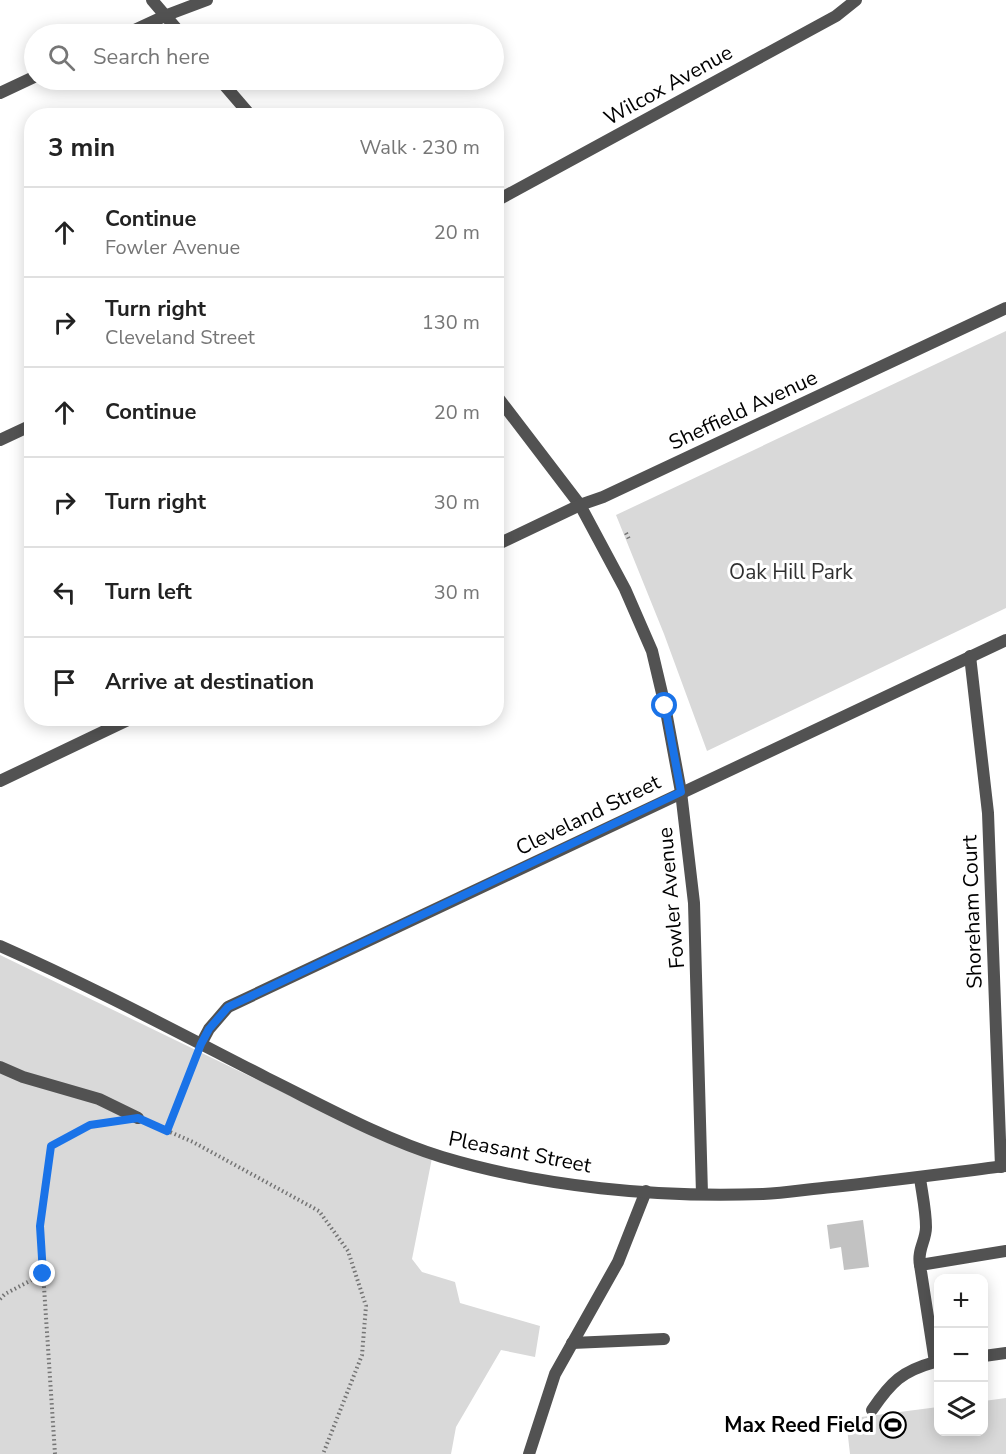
<!DOCTYPE html>
<html lang="en">
<head>
<meta charset="utf-8">
<style>
	body { margin:0; font-family:"Nunito Sans",sans-serif; background:#f2f2f2; color:#222 }
	.controls { position:absolute; right:18px; bottom:18px; display:grid; overflow:hidden; border-radius:12px; box-shadow:0 3px 15px #0003 }
	.controls button { width:54px; height:54px; display:grid; place-items:center; padding:0; border:0; border-bottom:2px solid #e0e0e0; background:#fff; color:#222; font:30px sans-serif }
	.stop { position:absolute; width:18px; height:18px; margin:-14px; border:4px solid #1a73e8; border-radius:50%; background:#fff }
	.stop.end { background:#1a73e8; border-color:#fff; box-shadow:0 2px 6px #0008 }
	.list { margin:0; padding:0; list-style:none }
	h2 { display:flex; justify-content:space-between; align-items:center; height:78px; margin:0; padding:0 24px; font-size:26px }
	h2 small { font-size:20px; font-weight:400; color:#767676 }
	.list li { display:grid; grid-template-columns:39px 1fr auto; gap:18px; align-items:center; box-sizing:border-box; height:90px; padding:0 24px; border-top:2px solid #e0e0e0 }
	.list b { display:block; font-size:22px; white-space:nowrap }
	.list p { margin:0; font-size:20px; white-space:nowrap; color:#767676 }
	.list em { font-size:20px; font-style:normal; color:#767676 }
	.icon { flex:none; width:33px; height:33px; fill:none; stroke:currentColor; stroke-width:2; stroke-linecap:round; stroke-linejoin:round }
	.map { position:relative; flex:none; width:1006px; height:1454px; overflow:hidden }
	.search { position:absolute; background:#fff; box-shadow:0 3px 15px #0003; left:24px; top:24px; width:480px; height:66px; display:flex; align-items:center; gap:15px; box-sizing:border-box; padding:0 21px; border-radius:33px; color:#767676; font-size:22px }
	.panel { position:absolute; background:#fff; box-shadow:0 3px 15px #0003; left:24px; top:108px; width:480px; height:618px; border-radius:24px }
	.map>svg:first-child { display:block }
	.green { fill:#d9d9d9 }
	.building { fill:#c2c2c2 }
	.lines { fill:none; stroke-linecap:round; stroke-linejoin:round }
	.path { stroke:#747474; stroke-width:4; stroke-dasharray:1.5 3; stroke-linecap:butt }
	.service { stroke:#525252; stroke-width:12 }
	.minor { stroke:#525252; stroke-width:12 }
	.tertiary { stroke:#525252; stroke-width:12 }
	.route { stroke:#1a73e8; stroke-width:8 }
	.labels { text-anchor:middle; stroke-width:6; stroke-linejoin:round; paint-order:stroke }
	.street-label { font-size:21px; fill:#000; stroke:#fff }
	.park-label { font-size:21px; fill:#303030; stroke:#fff }
	.poi-label { font-size:21px; font-weight:bold; fill:#000; stroke:#fff; text-anchor:end }
</style>
</head>
<body>
<div class="map">
<svg width="1006" height="1454" viewBox="0 0 1006 1454">
	<rect width="100%" height="100%" fill="#fff"/>
	<g class="green">
		<polygon points="1006,331 1006,608 707,751 664,634 616,515"/>
		<polygon points="0,955 350,1125 432,1158 412,1259 422,1272 455,1282 460,1303 540,1326 535,1357 501,1350 456,1427 451,1454 0,1454"/>
		<polygon points="1006,1398 1006,1454 850,1454 846,1419 938,1407 938,1432 984,1432 984,1401"/>
	</g>
	<polygon class="building" points="863,1220 869,1267 844,1270 841,1247 830,1249 827,1225"/>
	<g class="lines">
		<g class="path">
			<polyline points="626,533 629,539"/>
			<polyline points="154,1125 193,1142 319,1211 348,1251 366,1306 362,1355 323,1454"/>
			<polyline points="167,1131 194,1061"/>
			<polyline points="0,1299 5,1294 43,1274"/>
			<polyline points="55,1454 40,1226 51,1146 90,1125 103,1123"/>
		</g>
		<g class="service">
			<polyline points="0,1067 23,1077 99,1099 138,1118"/>
			<path d="M 920,1178 C 922,1193 926,1211 926,1227 C 926,1241 917,1250 920,1265"/>
			<polyline points="572,1343 664,1339"/>
			<polyline points="984,1356 1006,1353"/>
			<polyline points="938,1362 935,1362 920,1265 1006,1251"/>
			<path d="M 872,1410 C 891,1382 902,1371 935,1362"/>
			<polyline points="529,1454 555,1374 618,1262 646,1191"/>
		</g>
		<g class="minor">
			<polyline points="152,0 181,34"/>
			<polyline points="126,34 167,15 207,0"/>
			<polyline points="220,80 251,116"/>
			<polyline points="0,93 34,77"/>
			<polyline points="496,201 836,16 856,0"/>
			<polyline points="496,395 580,505 625,589 652,651 665,706 681,792 694,903 702,1194"/>
			<polyline points="0,440 32,425"/>
			<polyline points="496,545 580,505 603,497 1006,308"/>
			<polyline points="970,656 988,813 1001,1167"/>
			<polyline points="0,781 132,718"/>
			<polyline points="201,1044 209,1029 228,1007 1006,640"/>
		</g>
		<path class="tertiary" d="M 0,946 C 91,986 179,1033 267,1078 C 324,1106 381,1138 442,1157 C 542,1187 658,1198 763,1194 C 786,1193 809,1189 832,1187 C 890,1181 948,1173 1006,1166"/>
	</g>
	<g class="lines">
		<polyline class="route" points="43,1274 40,1226 51,1146 90,1125 138,1118 167,1131 201,1044 209,1029 228,1007 681,792 665,706"/>
	</g>
	<defs>
		<g id="stadium-ring" transform="scale(1.35)"><circle r="9.5" fill="#fff" stroke="#000" stroke-width="1.5"/><path d="M0-5a6.5 5 0 1 0 0 10a6.5 5 0 1 0 0-10ZM-3.5-1.8h7v3.6h-7Z" fill="#000"/></g>
	</defs>
	<g fill-rule="evenodd">
		<use href="#stadium-ring" x="893" y="1425"/>
	</g>
	<g class="labels">
		<g class="street-label">
			<text transform="translate(668 85) rotate(-29)" y="7">Wilcox Avenue</text>
			<text transform="translate(743 410) rotate(-25)" y="7">Sheffield Avenue</text>
			<text transform="translate(588 815) rotate(-26)" y="7">Cleveland Street</text>
			<text transform="translate(671 898) rotate(-95)" y="7">Fowler Avenue</text>
			<text transform="translate(972 912) rotate(-92)" y="7">Shoreham Court</text>
			<text transform="translate(520 1152) rotate(11)" y="7">Pleasant Street</text>
		</g>
		<g class="park-label">
			<text x="791" y="579">Oak Hill Park</text>
		</g>
		<g class="poi-label">
			<text x="874" y="1432">Max Reed Field</text>
		</g>
	</g>
</svg>
<div class="controls">
<button>+</button>
<button>−</button>
<button><svg class="icon" aria-label="layers" viewBox="0 0 24 24"><path d="M12 4l9 5-9 5-9-5zM3 14l9 5 9-5"/></svg></button>
</div>
<div class="stop" style="left:665px;top:706px"></div>
<div class="stop end" style="left:43px;top:1274px"></div>
<div class="search"><svg class="icon" aria-label="search" viewBox="0 0 24 24"><circle cx="10" cy="10" r="6"/><path d="M15 15l6 6"/></svg>Search here</div>
<section class="panel">
<h2>3 min<small>Walk · 230 m</small></h2>
<ul class="list">
<li><svg class="icon" aria-label="ahead" viewBox="0 0 24 24"><path d="M12 20V5M6 11l6-6 6 6"/></svg><div><b>Continue</b><p>Fowler Avenue</p></div><em>20 m</em></li>
<li><svg class="icon" aria-label="right" viewBox="0 0 24 24"><path d="M7 20v-9h11M14 6l5 5-5 5"/></svg><div><b>Turn right</b><p>Cleveland Street</p></div><em>130 m</em></li>
<li><svg class="icon" aria-label="ahead" viewBox="0 0 24 24"><path d="M12 20V5M6 11l6-6 6 6"/></svg><div><b>Continue</b></div><em>20 m</em></li>
<li><svg class="icon" aria-label="right" viewBox="0 0 24 24"><path d="M7 20v-9h11M14 6l5 5-5 5"/></svg><div><b>Turn right</b></div><em>30 m</em></li>
<li><svg class="icon" aria-label="left" viewBox="0 0 24 24"><path d="M17 20v-9H6M10 6l-5 5 5 5"/></svg><div><b>Turn left</b></div><em>30 m</em></li>
<li><svg class="icon" aria-label="arrive" viewBox="0 0 24 24"><path d="M6 21V4h12l-3 4 3 4H6"/></svg><div><b>Arrive at destination</b></div></li>
</ul>
</section>
</div>
</body>
</html>
